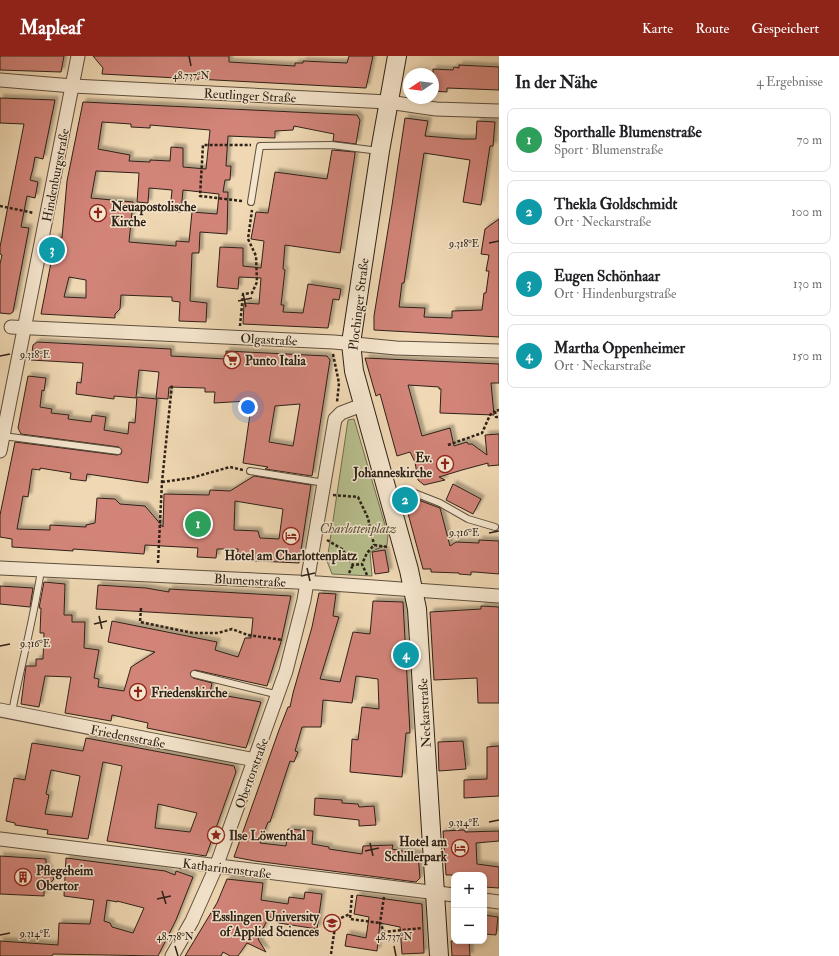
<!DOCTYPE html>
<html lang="de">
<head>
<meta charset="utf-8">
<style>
	body { margin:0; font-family:"IM FELL Double Pica",serif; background:#f2f2f2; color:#202124 }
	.controls { position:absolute; right:12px; bottom:12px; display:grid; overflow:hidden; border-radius:8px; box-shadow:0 2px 6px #0003 }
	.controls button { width:36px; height:36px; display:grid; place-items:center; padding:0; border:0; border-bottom:1px solid #e0e0e0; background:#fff; color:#202124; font:20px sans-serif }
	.compass { position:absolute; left:403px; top:12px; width:36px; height:36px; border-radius:50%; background:#fff; box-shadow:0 2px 6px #0003; rotate:257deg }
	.you { position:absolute; left:248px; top:351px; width:14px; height:14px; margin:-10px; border:3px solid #fff; border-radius:50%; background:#1a73e8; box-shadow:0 0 0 6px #1a73e833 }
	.badge { display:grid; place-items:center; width:26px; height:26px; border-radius:50%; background:#8f2418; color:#fff; font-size:13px; font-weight:700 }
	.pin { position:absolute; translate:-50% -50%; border:2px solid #fff; box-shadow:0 1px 4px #0006 }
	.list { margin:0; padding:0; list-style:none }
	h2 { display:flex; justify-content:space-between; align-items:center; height:52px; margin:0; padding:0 16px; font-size:17px }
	h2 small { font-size:13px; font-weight:400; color:#757577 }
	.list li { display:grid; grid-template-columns:26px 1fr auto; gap:12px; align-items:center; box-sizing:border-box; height:64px; margin:0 8px 8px; padding:0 8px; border:1px solid #e0e0e0; border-radius:8px }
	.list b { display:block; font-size:15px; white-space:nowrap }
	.list p { margin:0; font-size:13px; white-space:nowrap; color:#757577 }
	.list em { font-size:13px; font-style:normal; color:#757577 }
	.map { position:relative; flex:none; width:499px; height:900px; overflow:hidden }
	header { display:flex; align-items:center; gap:24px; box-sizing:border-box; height:56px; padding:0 20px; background:#8f2418; color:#fff }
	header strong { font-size:19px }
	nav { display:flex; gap:22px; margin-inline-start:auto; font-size:14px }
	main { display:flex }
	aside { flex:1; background:#fff }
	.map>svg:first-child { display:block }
	.green { fill:#b7bf8e; stroke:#727052 }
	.building { fill:#d28479; stroke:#2e2117; fill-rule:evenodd; filter:url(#shadow) }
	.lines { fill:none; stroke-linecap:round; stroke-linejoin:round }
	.lane-casing { stroke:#5e4f3e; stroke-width:8 }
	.street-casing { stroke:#5e4f3e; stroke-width:15 }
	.secondary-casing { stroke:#2e2117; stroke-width:20 }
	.path { stroke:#2e2117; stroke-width:2.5; stroke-dasharray:3 2; stroke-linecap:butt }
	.lane { stroke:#f5e6ce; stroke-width:6 }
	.street { stroke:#f5e6ce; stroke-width:13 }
	.secondary { stroke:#f5e6ce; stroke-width:18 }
	.ticks { fill:none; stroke:#2e2117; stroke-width:1.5 }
	.labels { text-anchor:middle; stroke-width:3; stroke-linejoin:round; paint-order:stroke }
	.street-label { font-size:13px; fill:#2e2117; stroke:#f5e6ce }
	.poi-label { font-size:13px; font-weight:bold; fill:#2e2117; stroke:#f5e6ce; text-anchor:start }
	.park-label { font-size:13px; font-style:italic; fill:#57503b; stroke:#f5e6ce }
	.ticks-label { font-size:10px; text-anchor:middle; fill:#2e2117; stroke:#f5e6ce; stroke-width:3; stroke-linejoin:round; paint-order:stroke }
</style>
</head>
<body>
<header>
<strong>Mapleaf</strong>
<nav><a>Karte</a><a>Route</a><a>Gespeichert</a></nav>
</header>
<main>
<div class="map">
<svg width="499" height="900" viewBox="0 0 499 900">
	<defs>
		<filter id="shadow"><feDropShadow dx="3.5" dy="-3.5" stdDeviation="1" flood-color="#0004"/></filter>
	</defs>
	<rect width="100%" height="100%" fill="#efd8b3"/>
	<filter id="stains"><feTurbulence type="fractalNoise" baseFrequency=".005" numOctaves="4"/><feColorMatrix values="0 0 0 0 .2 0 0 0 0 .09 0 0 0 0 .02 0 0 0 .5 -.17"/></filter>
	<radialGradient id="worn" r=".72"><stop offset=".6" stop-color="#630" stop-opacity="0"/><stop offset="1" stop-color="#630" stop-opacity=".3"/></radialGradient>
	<polygon class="green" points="354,363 388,479 387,489 370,496 372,520 332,518 327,505 348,364"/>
	<g class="building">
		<polygon points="0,0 64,0 61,16 0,14"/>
		<polygon points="93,0 229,0 229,6 295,10 295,7 303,7 303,5 347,7 349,0 373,0 366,32 102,18 103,12"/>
		<polygon points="459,9 499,11 499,34 447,32 447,36 433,35 433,13 453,14 454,11 459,12"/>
		<polygon points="0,42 55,44 43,103 35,101 33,112 30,124 38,126 35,142 27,140 21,171 29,172 13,256 10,258 0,257 0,208 2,199 0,198 0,191 24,68 0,67"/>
		<path d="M 83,46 L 357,59 L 360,64 L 356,88 L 333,85 L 334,78 L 294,70 L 293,74 L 275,75 L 275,82 L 228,80 L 226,110 L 231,110 L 230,124 L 225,124 L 223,136 L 228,136 L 227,178 L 200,176 L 199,197 L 192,197 L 190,245 L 207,247 L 206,266 L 179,265 L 180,246 L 172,245 L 172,241 L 121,239 L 120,253 L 115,258 L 115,262 L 41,258 L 56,181 L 62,182 L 67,125 ZM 102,66 L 131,68 L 131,71 L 150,72 L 150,69 L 210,74 L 206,113 L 183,111 L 183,92 L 171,91 L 170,105 L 150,104 L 150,106 L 129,105 L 130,99 L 98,93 ZM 96,115 L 139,117 L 137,146 L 148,147 L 149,132 L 172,134 L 170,155 L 181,156 L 183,134 L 219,138 L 217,158 L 192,156 L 189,186 L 176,185 L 176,190 L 129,186 L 133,146 L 91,142 ZM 69,221 L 86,224 L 86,242 L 64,241 Z"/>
		<polygon points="405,62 428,65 425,80 462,83 476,83 477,65 495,66 493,90 490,90 481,149 463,146 470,104 424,97 404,227 402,227 399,251 425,252 424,261 452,262 452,255 482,254 484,237 486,237 489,215 486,215 489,199 481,198 485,173 499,163 499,281 374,274 374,260 392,149"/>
		<polygon points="332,94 355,96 355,98 340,197 285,189 283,213 285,214 281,249 284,249 283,256 303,257 308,228 341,233 339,244 333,243 328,272 243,268 244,247 259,248 261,222 239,221 238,233 217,231 220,191 243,192 243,210 261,212 264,185 251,183 256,156 268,157 275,116 327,123"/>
		<path d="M 37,286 L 171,293 L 171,300 L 226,303 L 226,295 L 327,300 L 330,304 L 312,420 L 265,413 L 268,411 L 243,407 L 251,351 L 248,351 L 248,345 L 214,347 L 215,336 L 205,336 L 205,332 L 169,331 L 168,343 L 156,342 L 159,316 L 139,314 L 136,342 L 114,340 L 114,343 L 76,338 L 77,326 L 81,327 L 83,307 L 31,304 L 33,289 ZM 300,348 L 293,390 L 269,386 L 275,350 Z"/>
		<polygon points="365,302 499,308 499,327 491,327 494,359 440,357 441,333 439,333 439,331 408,329 422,380 450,372 454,390 467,386 468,388 472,388 487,399 485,379 499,378 499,409 488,410 488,407 462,414 439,421 445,424 424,429 418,424 415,406 410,396 397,400 380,338 376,340"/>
		<path d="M 28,320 L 46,322 L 44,335 L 42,334 L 40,351 L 52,353 L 51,357 L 69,359 L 68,363 L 91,366 L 92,359 L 106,361 L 104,374 L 128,378 L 129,366 L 135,367 L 137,341 L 157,343 L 148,427 L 87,418 L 86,425 L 70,423 L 71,417 L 40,412 L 40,414 L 32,413 L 28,441 L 23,440 L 17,473 L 50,474 L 50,469 L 86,471 L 86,469 L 95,467 L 97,442 L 115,443 L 120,448 L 145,450 L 163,471 L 164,438 L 209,439 L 210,434 L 230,435 L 254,420 L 311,429 L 299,507 L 237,504 L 238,493 L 217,493 L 216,502 L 197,501 L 198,492 L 145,489 L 144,498 L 73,493 L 73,495 L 12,491 L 12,483 L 0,481 L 0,459 L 15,386 L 117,399 L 121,398 L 122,395 L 119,391 L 21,378 L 18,372 ZM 235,445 L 283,453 L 279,483 L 260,482 L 258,475 L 234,474 Z"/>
		<polygon points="453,428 481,443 473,458 446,444"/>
		<polygon points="413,442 440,452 450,490 456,486 479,487 479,484 499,485 499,518 475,516 471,516 471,519 459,518 459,517 431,516 431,513 423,513 406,450 408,444"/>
		<polygon points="385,494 389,516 375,518 372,496"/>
		<polygon points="44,526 65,528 64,559 72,559 72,566 85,566 84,592 99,594 94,622 99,623 98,631 124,635 131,611 155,596 108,586 112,565 217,586 215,594 238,601 245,582 251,582 253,562 96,553 98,529 146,532 169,536 169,533 291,540 281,586 267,630 195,614 190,617 193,622 212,627 210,637 261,646 246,692 147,672 148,667 112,659 111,665 65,657 71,621 45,620 39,651 21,648 26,610 36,610 36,603 43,603 44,577 40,577 41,552 39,552"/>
		<polygon points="0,530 33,532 30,551 0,548"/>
		<polygon points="319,537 336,538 333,560 339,561 320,623 340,626 353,576 370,578 373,545 403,546 410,677 406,677 402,721 350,716 352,683 358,684 362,651 379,653 378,623 356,620 352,647 323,644 321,671 302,671 295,695 298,696 294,706 290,705 270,766 268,766 260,787 286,790 288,773 313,775 312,788 329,791 329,793 362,798 363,790 393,789 392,793 418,798 420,822 416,826 255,805 234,801 279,674 288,651 290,651 293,637 312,571"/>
		<polygon points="481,550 499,551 499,647 478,647 477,622 434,624 430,556 481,553"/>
		<path d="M 86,682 L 234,710 L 236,716 L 206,800 L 107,785 L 122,710 L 103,706 L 88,783 L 47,778 L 48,774 L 15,769 L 15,767 L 6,765 L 14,722 L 25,724 L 32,687 L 83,695 ZM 51,714 L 80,720 L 72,761 L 45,758 L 49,739 L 46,738 ZM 158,748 L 197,757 L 190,776 L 155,772 Z"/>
		<polygon points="463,685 466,713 439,715 438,686"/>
		<polygon points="499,690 499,740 464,742 464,724 487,723 487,691"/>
		<polygon points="315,742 342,744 342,747 358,748 359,751 374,750 376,769 359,770 359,764 314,759"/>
		<polygon points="465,774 465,776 499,775 499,785 476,787 477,808 499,811 499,832 484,831 484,819 446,819 443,775"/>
		<polygon points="0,800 46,803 46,809 54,823 44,834 44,840 0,838"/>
		<path d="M 66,802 L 165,815 L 175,819 L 176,815 L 193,821 L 176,864 L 158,900 L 53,898 L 52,900 L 0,900 L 0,885 L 58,889 L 59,867 L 90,868 L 94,844 L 64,840 ZM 107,844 L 117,846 L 117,845 L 144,852 L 133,877 L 112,871 L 110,867 L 104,865 Z"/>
		<polygon points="227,823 263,827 261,844 288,848 289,841 304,843 305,836 322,838 317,873 279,867 269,860 258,883 266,896 247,887 238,900 230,900 223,896 221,900 185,900 217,847"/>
		<polygon points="357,839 422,848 424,897 402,898 400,871 380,867 377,895 345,890 347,878 366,882 369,861 354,858"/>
		<polygon points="484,859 498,861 496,879 484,878"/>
		<polygon points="451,885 469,885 470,900 452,900"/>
	</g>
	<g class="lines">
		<g class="lane-casing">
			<g id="lane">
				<polyline points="251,146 260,90 332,89 379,95"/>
				<polyline points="3,380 118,395"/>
				<polyline points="250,415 325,427"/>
				<polyline points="390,438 412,436 440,447 468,463 495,471"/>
				<polyline points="194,618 279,639"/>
				<path d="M 12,656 C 21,609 34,562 41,514"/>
			</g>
		</g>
		<g class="street-casing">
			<g id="street">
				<polyline points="0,24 73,30 388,46 436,53 499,55"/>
				<polyline points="11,271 334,286 396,292 499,295"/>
				<polyline points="0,395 78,0"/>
				<polyline points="0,512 318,527 499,540"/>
				<polyline points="0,654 255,704"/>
				<polyline points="0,783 454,839"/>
				<polyline points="484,844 499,846"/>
				<polyline points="172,900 192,865 216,811 286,615 304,544 335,363 341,357 362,349"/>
			</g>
		</g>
		<g class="secondary-casing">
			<polyline id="secondary" points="397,0 380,95 351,287 354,315 409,514 417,553 439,900"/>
		</g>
		<g class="path">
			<polyline points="242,145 200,140 203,89 251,89"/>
			<polyline points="0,150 34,157"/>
			<polyline points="240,270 243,238 252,237 257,226 256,200 248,183 252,154"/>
			<polyline points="333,298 339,327 337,346"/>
			<polyline points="498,361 496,361 495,355 499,354"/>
			<polyline points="448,389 482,377 490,359 495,355"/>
			<polyline points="162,426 191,422 230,411 243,414"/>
			<polyline points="333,439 358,441 368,462 374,489"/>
			<polyline points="327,484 342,493 353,509 362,508"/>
			<polyline points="158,507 162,426 172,328"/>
			<polyline points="349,517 353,509"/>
			<polyline points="367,519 362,508 367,497 374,489 388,491"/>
			<polyline points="141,552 140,566 193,577 218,577 232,573 248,579 283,584"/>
			<polyline points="352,839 350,863 380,867"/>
			<polyline points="384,841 380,867 384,876 422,872"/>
			<polyline points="331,898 336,864 350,858"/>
		</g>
		<use href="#lane" class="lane"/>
		<use href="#street" class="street"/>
		<use href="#secondary" class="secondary"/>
	</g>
	<path class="ticks" d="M 189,0 L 191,10M 489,187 L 499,185M 243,237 L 246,251M 238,245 L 252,242M 0,300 L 10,298M 489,477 L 499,475M 307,512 L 310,525M 301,520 L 315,517M 99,560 L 102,573M 94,568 L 107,565M 0,590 L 10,588M 489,766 L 499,764M 370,787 L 373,800M 365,795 L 379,792M 162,835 L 166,848M 157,843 L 171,840M 0,879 L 10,877M 175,890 L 178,900M 394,890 L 396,900"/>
	<defs>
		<g id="church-ring" transform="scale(0.9)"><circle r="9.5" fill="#f5e6ce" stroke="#8f2418" stroke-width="1.5"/><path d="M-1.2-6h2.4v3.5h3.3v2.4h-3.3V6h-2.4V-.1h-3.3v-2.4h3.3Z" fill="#8f2418"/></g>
		<g id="supermarket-ring" transform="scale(0.9)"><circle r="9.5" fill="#f5e6ce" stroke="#8f2418" stroke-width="1.5"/><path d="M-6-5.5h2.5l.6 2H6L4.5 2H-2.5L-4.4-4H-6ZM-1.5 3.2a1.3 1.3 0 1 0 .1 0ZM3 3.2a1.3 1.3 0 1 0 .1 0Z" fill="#8f2418"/></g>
		<g id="hotel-ring" transform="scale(0.9)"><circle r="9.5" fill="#f5e6ce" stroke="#8f2418" stroke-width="1.5"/><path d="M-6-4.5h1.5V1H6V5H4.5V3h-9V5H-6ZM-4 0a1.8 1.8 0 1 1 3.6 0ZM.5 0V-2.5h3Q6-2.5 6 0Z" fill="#8f2418"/></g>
		<g id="sight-ring" transform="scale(0.9)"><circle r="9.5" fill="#f5e6ce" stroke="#8f2418" stroke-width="1.5"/><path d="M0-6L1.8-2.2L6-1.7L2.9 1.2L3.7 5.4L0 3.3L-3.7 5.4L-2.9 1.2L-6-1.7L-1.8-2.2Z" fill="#8f2418"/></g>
		<g id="building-ring" transform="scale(0.9)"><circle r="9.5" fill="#f5e6ce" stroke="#8f2418" stroke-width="1.5"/><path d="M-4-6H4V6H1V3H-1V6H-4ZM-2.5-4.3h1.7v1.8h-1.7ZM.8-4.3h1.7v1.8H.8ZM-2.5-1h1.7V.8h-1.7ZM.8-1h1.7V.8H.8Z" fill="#8f2418"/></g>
		<g id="university-ring" transform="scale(0.9)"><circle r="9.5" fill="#f5e6ce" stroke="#8f2418" stroke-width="1.5"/><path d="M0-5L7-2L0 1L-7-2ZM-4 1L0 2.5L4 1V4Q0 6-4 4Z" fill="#8f2418"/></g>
	</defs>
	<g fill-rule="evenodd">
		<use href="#church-ring" x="98" y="157"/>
		<use href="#supermarket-ring" x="232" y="304"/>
		<use href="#church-ring" x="445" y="408"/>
		<use href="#hotel-ring" x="291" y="480"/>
		<use href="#church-ring" x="138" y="636"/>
		<use href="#sight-ring" x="216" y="779"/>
		<use href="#hotel-ring" x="460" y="792"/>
		<use href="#building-ring" x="23" y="821"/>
		<use href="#university-ring" x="332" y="867"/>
	</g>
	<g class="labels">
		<g class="street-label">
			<text transform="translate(250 39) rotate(3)" y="5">Reutlinger Straße</text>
			<text transform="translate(55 119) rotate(-79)" y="5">Hindenburgstraße</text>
			<text transform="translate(358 248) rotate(-83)" y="5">Plochinger Straße</text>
			<text transform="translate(269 283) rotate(3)" y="5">Olgastraße</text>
			<text transform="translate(250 524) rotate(3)" y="5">Blumenstraße</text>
			<text transform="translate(424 657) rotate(-93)" y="5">Neckarstraße</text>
			<text transform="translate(128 680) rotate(11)" y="5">Friedensstraße</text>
			<text transform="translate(251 717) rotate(-70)" y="5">Obertorstraße</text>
			<text transform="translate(227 812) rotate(7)" y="5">Katharinenstraße</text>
		</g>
		<g class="poi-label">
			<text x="111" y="155">Neuapostolische<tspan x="111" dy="15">Kirche</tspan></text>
			<text x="245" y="309">Punto Italia</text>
			<text x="432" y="406" text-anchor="end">Ev.<tspan x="432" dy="15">Johanneskirche</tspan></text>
			<text x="291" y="504" text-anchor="middle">Hotel am Charlottenplatz</text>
			<text x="151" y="641">Friedenskirche</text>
			<text x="229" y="784">Ilse Löwenthal</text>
			<text x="447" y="790" text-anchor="end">Hotel am<tspan x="447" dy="15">Schillerpark</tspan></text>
			<text x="36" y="819">Pflegeheim<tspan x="36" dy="15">Obertor</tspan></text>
			<text x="319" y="865" text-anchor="end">Esslingen University<tspan x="319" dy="15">of Applied Sciences</tspan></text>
		</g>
		<g class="park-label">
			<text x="358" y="477">Charlottenplatz</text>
		</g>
	</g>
	<g class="ticks-label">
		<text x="191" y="23">48.737°N</text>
		<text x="464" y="191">9.318°E</text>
		<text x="35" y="302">9.318°E</text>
		<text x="464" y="480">9.316°E</text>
		<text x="35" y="591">9.316°E</text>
		<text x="464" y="770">9.314°E</text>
		<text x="35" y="881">9.314°E</text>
		<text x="175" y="884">48.738°N</text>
		<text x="394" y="884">48.737°N</text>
	</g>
	<rect width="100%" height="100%" filter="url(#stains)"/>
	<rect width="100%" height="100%" fill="url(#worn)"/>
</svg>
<div class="controls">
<button>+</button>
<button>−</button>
</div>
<svg class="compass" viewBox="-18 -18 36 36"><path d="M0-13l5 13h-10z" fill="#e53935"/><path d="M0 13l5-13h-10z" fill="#757577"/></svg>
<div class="you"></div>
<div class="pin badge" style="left:198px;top:468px;background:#2e9e5b">1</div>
<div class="pin badge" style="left:405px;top:444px;background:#0f9aa8">2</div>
<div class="pin badge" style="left:52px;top:194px;background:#0f9aa8">3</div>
<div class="pin badge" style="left:406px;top:599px;background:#0f9aa8">4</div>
</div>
<aside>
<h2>In der Nähe<small>4 Ergebnisse</small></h2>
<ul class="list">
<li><span class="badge" style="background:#2e9e5b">1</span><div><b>Sporthalle Blumenstraße</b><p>Sport · Blumenstraße</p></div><em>70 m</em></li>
<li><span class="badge" style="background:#0f9aa8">2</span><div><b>Thekla Goldschmidt</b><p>Ort · Neckarstraße</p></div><em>100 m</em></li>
<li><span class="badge" style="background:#0f9aa8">3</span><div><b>Eugen Schönhaar</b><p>Ort · Hindenburgstraße</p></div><em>130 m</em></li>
<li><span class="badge" style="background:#0f9aa8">4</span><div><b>Martha Oppenheimer</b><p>Ort · Neckarstraße</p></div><em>150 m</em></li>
</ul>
</aside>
</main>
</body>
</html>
